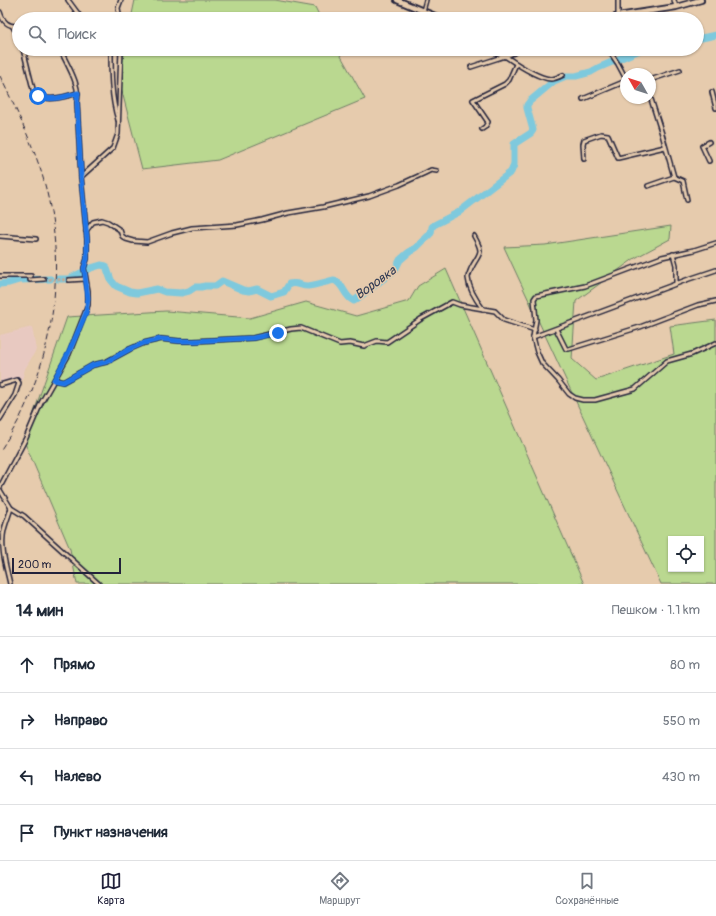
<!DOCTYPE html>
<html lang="ru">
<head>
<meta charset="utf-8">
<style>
	body { margin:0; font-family:Pangolin,sans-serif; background:#f6f6f7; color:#1f2937 }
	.controls { position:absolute; right:12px; bottom:12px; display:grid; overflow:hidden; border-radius:0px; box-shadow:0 1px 3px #0004 }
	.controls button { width:36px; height:36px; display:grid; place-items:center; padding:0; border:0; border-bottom:1px solid #e0e1e3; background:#fff; color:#1f2937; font:20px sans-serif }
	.compass { position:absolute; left:620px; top:68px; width:36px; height:36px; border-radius:50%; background:#fff; box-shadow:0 1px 3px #0004; rotate:309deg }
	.scale { position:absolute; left:12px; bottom:10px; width:109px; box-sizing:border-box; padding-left:4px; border:2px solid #22223b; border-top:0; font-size:11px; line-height:14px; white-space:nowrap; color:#22223b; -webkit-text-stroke:3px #e6cbad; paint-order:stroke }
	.stop { position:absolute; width:12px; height:12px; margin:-9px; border:3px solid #1a73e8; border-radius:50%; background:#fff }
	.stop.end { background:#1a73e8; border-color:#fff; box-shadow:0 1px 4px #0008 }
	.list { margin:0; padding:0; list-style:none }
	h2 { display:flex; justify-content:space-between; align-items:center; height:52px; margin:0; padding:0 16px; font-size:17px }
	h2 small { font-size:13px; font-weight:400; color:#747a83 }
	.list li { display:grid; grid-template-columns:26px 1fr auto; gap:12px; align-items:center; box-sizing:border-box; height:56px; padding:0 16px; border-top:1px solid #e0e1e3 }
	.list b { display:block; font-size:15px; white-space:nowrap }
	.list em { font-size:13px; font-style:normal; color:#747a83 }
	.icon { flex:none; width:22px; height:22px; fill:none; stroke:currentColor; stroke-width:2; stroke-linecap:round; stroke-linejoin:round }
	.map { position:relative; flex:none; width:716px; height:584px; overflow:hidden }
	.search { position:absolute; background:#fff; box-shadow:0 1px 3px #0004; left:12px; right:12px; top:12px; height:44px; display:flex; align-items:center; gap:10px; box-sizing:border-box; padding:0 14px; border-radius:22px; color:#747a83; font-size:15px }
	.sheet { height:276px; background:#fff }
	nav { display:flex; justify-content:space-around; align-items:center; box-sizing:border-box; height:56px; border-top:1px solid #e0e1e3; background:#fff; font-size:11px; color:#747a83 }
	nav a { display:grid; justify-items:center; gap:2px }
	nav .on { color:#22223b }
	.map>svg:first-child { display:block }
	.built { fill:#e8c9c1 }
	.green { fill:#bad890; stroke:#6e7d66; fill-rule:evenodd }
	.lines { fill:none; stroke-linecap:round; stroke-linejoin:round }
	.river { stroke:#7ec9dd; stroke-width:7 }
	.street-tunnel { stroke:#bfa996; stroke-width:3; stroke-dasharray:3 1.5; stroke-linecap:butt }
	.street-casing { stroke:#22223b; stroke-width:6 }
	.secondary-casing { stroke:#22223b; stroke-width:8 }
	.street { stroke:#e6cbad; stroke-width:3 }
	.secondary { stroke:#e6cbad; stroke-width:4.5 }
	.rail { stroke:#22223b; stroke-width:1; stroke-dasharray:6 3; stroke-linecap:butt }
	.route { stroke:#1a73e8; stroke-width:5 }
	.labels { text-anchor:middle; stroke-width:3; stroke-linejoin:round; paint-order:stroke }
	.water-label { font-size:13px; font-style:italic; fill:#303b53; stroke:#e6cbad }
</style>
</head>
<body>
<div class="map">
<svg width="716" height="584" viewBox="0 0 716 584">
	<rect width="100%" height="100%" fill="#e6cbad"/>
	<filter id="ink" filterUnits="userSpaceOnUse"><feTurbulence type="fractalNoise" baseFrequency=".025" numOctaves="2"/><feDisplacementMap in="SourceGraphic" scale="8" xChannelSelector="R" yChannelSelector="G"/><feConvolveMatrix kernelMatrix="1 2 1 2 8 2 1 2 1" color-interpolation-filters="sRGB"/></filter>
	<g filter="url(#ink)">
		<polygon class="built" points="32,327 36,350 25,369 22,380 0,385 0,335"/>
		<g class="green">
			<polygon points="135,0 275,0 315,7 321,19 131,19"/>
			<polygon points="125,49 337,49 365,99 218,160 142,169 119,80"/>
			<path d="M 671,226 L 670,239 L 635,258 L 576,301 L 572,359 L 596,380 L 674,354 L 670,326 L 716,320 L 716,584 L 661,584 L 504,247 L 545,245 ZM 671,539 L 701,539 L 701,569 L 671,569 Z"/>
			<polygon points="446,269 584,584 77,584 70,549 24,441 67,317 166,311 250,318 306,302 356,316 409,301 418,286"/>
		</g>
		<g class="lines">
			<g class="river">
				<polyline points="697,39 716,35"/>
				<path d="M 58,279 L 69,279 L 91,268 L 101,265 L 106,266 L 111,280 L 116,286 L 130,292 L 137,293 L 157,289 L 165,292 L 181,293 L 189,291 L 195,287 L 201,287 L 205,286 L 215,286 L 222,281 L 243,290 L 249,291 L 257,289 L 271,296 L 284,292 L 289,284 C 298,282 300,286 308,286 C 317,285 325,282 334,280 C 345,285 343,296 354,301 L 395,270 L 400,260 L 408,253 L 417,247 L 431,233 L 432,227 L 434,225 L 459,212 L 511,172 L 514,165 L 514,144 L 531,133 L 533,130 L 527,108 L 527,105 L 530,101 L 554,81 L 566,76 L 576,76 L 591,72 L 598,68 L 642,49"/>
				<polyline points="0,284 9,283 19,280 50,279"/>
			</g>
			<polyline class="street-tunnel" points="44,279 69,280"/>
			<g class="street-casing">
				<g id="street">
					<polyline points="68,0 82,19"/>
					<polyline points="618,0 618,16"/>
					<polyline points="674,0 676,7"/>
					<polyline points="423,11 426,0"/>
					<path d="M 0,12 C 3,22 8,27 19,26"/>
					<polyline points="111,19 119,15"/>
					<polyline points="120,19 118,8 121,0"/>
					<polyline points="13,27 19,37"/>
					<path d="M 23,49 L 34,93 C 46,103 64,97 78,93"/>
					<path d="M 111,49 C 111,72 111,98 118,120"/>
					<polyline points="608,49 618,64 626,79"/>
					<path d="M 471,67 L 505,56 C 515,63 538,78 551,79 C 555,79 559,77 563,75"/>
					<polyline points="650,80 680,70"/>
					<polyline points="712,92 716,108"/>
					<polyline points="583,99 626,81"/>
					<polyline points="482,129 485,127 488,122 473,100 505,84 509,80 516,64"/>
					<polyline points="584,159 583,144 584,140 601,134 608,135 618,158 665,147"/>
					<polyline points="709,161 702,146 709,142"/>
					<polyline points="81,177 113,148 118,134 121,49"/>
					<polyline points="674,177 683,181 687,200"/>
					<polyline points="648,186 674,177 662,134 650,96"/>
					<polyline points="86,231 93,222 102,220 108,222 120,230 122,236 126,239 133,241 147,242 172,233 192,228 237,225 262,220 288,213 323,207 369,196 399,185 425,173 431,170 437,171"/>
					<polyline points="0,236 36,239"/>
					<path d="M 474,236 C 485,255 479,252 471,269 C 470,272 468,275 468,278 C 469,289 476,300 483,309"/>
					<polyline points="716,243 694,250 662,257 585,286 536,296 534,299 536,320 533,337 537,352 542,363 558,380 569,394 575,398 583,400 595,400 635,389 667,361 692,354 716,343"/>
					<polyline points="673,254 676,265 676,283"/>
					<polyline points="0,276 31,276"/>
					<polyline points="30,280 44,279"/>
					<polyline points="69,280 85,279"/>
					<polyline points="556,329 566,349 569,349 640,327 698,305 716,301"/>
					<polyline points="533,337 689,279 716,270"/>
					<polyline points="55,380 63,382 93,365 106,362 130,349 144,343 161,339 179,341 194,341 253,338 291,329 301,328 340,344 350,343 364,346 377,341 387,342 421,319 452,302 460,305 495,311 504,320 535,330"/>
					<polyline points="0,385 17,380 19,383 15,395 0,419"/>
					<path d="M 0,487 L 26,438 L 41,403 L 69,354 L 88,305 L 88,291 L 84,268 L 87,259 L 87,239 L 81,177 L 77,102 C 81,85 67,65 60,49"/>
					<polyline points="0,490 11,508 24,516 99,584"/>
					<path d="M 10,584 C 6,566 0,548 4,530 C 6,522 9,515 11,508"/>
				</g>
			</g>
			<g class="secondary-casing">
				<g id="secondary">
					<polyline points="397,0 442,19"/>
					<polyline points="610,19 618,16 676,7 701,0"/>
					<polyline points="493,49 505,56 520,49"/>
				</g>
			</g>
			<use href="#street" class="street"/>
			<use href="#secondary" class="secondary"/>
			<path class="rail" d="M 0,76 C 15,107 30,138 41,171 C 66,250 58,337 23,411 C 17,425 8,438 0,451"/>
		</g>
	</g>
	<g class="lines" filter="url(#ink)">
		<path class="route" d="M 38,96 C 49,102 67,96 78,93 L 77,102 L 81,177 L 87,239 L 87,259 L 84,268 L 88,298 L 86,313 L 76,336 L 68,354 L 54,380 L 63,382 L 93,365 L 106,362 L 130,349 L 144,343 L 161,339 L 179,341 L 194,341 L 253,338 L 278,333"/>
	</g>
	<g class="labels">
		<g class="water-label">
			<text transform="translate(375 282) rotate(-36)" y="5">Воровка</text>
		</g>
	</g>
</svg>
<div class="controls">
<button><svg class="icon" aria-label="locate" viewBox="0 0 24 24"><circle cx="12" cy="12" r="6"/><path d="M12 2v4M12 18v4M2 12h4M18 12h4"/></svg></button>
</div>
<svg class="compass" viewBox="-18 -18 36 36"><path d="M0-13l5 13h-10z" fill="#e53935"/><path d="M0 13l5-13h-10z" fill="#747a83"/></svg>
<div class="scale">200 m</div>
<div class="stop" style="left:38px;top:96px"></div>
<div class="stop end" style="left:278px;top:333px"></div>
<div class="search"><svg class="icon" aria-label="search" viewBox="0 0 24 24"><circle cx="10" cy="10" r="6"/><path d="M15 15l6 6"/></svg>Поиск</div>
</div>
<section class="sheet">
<h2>14 мин<small>Пешком · 1.1 km</small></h2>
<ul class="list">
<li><svg class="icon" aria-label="ahead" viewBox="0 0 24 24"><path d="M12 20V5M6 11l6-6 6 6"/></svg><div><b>Прямо</b></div><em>80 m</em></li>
<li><svg class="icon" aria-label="right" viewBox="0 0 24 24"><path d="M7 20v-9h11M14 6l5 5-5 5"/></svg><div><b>Направо</b></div><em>550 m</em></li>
<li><svg class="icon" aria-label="left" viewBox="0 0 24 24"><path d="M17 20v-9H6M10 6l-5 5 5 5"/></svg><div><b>Налево</b></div><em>430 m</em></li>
<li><svg class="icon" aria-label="arrive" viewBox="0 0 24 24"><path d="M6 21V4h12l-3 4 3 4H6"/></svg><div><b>Пункт назначения</b></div></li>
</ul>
</section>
<nav>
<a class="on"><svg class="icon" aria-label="map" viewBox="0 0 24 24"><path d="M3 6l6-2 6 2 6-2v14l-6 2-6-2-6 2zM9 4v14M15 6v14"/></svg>Карта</a>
<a><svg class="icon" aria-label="directions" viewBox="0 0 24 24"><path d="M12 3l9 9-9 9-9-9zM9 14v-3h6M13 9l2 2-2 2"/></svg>Маршрут</a>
<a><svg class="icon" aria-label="saved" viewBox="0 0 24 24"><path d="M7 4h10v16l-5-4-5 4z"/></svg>Сохранённые</a>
</nav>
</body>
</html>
